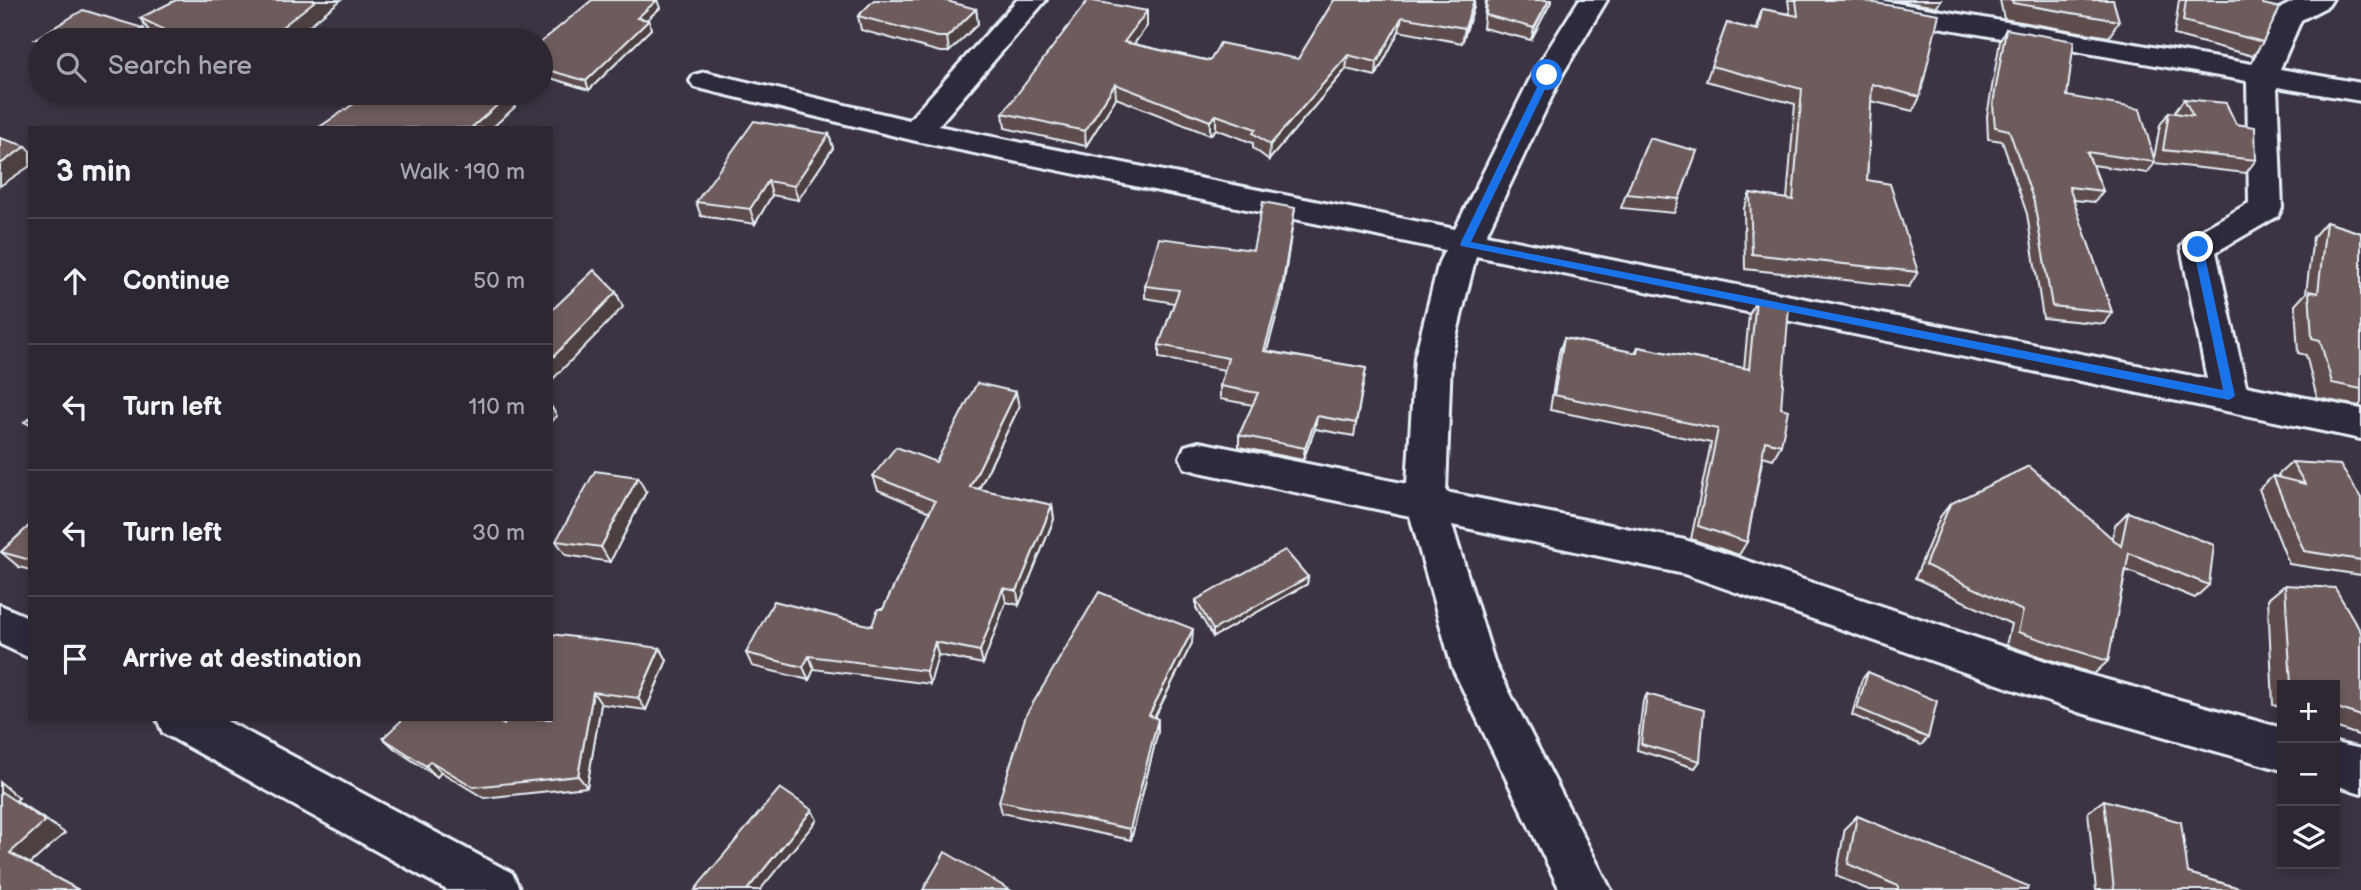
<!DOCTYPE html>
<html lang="en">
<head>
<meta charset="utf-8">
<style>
	body { margin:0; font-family:"Balsamiq Sans",sans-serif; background:#39333e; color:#f1f3f6 }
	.controls { position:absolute; right:21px; bottom:21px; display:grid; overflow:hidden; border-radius:0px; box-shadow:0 4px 10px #0003 }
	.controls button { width:63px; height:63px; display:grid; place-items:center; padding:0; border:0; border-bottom:2px solid #48444d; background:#2d2732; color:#f1f3f6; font:35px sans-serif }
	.stop { position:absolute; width:21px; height:21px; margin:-16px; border:5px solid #1a73e8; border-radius:50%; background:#fff }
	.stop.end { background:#1a73e8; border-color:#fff; box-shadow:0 2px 7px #0008 }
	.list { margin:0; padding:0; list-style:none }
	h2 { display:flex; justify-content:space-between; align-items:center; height:91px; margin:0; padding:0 28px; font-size:30px }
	h2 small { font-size:23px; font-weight:400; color:#a7a5ac }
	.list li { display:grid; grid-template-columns:46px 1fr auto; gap:21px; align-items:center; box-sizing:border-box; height:126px; padding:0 28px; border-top:2px solid #48444d }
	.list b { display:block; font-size:26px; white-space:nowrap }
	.list em { font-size:23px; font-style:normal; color:#a7a5ac }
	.icon { flex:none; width:38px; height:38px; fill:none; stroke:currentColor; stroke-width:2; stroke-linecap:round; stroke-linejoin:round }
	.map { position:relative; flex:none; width:2361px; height:890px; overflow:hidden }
	.search { position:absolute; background:#2d2732; box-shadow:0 4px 10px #0003; left:28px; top:28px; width:525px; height:77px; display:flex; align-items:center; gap:18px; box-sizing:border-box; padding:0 24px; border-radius:38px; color:#a7a5ac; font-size:26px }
	.panel { position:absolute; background:#2d2732; box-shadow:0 4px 10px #0003; left:28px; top:126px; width:525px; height:595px; border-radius:0px }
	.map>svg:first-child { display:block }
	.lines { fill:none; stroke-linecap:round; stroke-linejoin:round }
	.minor-casing { stroke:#e8f1f8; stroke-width:6 }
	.minor { fill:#2f2a3d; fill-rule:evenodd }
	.wall { fill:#5f4e4e; stroke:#e8f1f8; stroke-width:2 }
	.shaded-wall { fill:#4d4040; stroke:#e8f1f8; stroke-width:2 }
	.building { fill:#6e5b5b; stroke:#e8f1f8; stroke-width:2 }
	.route { fill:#1a73e8 }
</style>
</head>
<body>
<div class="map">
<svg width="2361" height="890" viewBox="0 0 2361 890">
	<rect width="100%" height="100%" fill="#3c3443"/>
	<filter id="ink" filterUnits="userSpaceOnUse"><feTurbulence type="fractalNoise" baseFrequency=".0143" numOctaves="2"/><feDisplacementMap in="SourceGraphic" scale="14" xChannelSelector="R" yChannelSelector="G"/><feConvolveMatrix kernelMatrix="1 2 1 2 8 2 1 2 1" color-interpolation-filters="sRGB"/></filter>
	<g filter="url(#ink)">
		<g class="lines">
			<g class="minor-casing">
				<g id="minor">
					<polygon points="1017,0 1046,0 938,126 1455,229 1532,75 1579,0 1607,0 1562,75 1486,235 2207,379 2181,247 2186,239 2249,203 2247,81 1829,8 1819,6 1815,0 1878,0 2252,64 2279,9 2297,0 2332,0 2328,6 2301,20 2280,69 2361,83 2361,101 2277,87 2282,208 2278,216 2216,252 2246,386 2361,409 2361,439 1476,256 1451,357 1446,492 1685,540 2078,672 2282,728 2282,770 2078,712 1684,574 1452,525 1495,664 1611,890 1560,890 1452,667 1410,516 1199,472 1185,468 1180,457 1185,446 1199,442 1407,484 1415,357 1439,262 1445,250 916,141 694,87 690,81 694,75 705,72 909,120"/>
					<polygon points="0,605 30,618 30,658 0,644"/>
					<polygon points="157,719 223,719 512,873 520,890 447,890 163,733"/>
					<polygon points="2335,743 2361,749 2361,793 2335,785"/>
				</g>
			</g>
			<use href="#minor" class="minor"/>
		</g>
		<g class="wall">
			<polygon points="1334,0 1474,7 1462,43 1399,31 1376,76 1346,69 1269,160 1253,148 1253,143 1216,129 1210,135 1116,98 1086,146 1005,128 1003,113 1147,11 1147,26 1134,44 1210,61 1298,59"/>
			<polygon points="1486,0 1552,0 1531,40 1483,28"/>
			<polygon points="1788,0 1858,0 1920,97 1913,111 1871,101 1867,180 1918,272 1909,287 1745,269 1744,208 1750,193 1787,199 1795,104 1706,81 1727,23 1755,30 1762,9 1790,14"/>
			<polygon points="1893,0 1941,0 1937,7"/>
			<polygon points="2000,0 2113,0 2119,21 2109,37 2004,19"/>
			<polygon points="2179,0 2263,0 2263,42 2253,56 2174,35"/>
			<polygon points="660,8 647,20 651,29 589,90 541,75 541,42"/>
			<polygon points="976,9 978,24 949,52 940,52 861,30 858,16"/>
			<polygon points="140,18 291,40 166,40 150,32"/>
			<polygon points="2006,29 2067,96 2154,158 2160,125 2169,112 2176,114 2175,111 2184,99 2256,160 2246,173 2155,163 2147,173 2093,165 2103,191 2095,202 2073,200 2112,312 2104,324 2043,318 2027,214 2002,141 1988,139 1987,116 2000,41"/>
			<polygon points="829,134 833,148 798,200 772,195 755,224 701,216 696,202"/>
			<polygon points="1697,151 1674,213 1621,208 1626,194"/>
			<polygon points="1293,221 1282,295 1267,351 1366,368 1354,436 1315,429 1303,460 1239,447 1239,435 1253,405 1220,399 1220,386 1225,370 1159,358 1159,345 1174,303 1145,298 1145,286 1253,250"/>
			<polygon points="2326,222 2361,233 2361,403 2359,406 2317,398 2306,355 2298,353 2295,305 2306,293 2313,237"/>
			<polygon points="1756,300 1781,408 1781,445 1773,459 1763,456 1747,542 1739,555 1691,539 1711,443 1550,410 1559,352 1564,338 1635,353 1638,347 1744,368 1749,315"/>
			<polygon points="1019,407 979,489 1052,505 1054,519 1019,605 1006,602 983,664 938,655 930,684 814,669 809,680 752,666 746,653 872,626 883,609 930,512 878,490 873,476 936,462"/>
			<polygon points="2292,462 2361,498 2361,575 2289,564 2259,489 2273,476 2280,478 2278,475"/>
			<polygon points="646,492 610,562 566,555 556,541"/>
			<polygon points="1950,504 2112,538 2115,525 2128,512 2209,585 2195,598 2126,570 2108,661 2094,674 2006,645 2011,624 1915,578 1940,517"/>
			<polygon points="30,525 30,570 19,567 1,552"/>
			<polygon points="1308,577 1307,584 1213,637 1196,608 1196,600"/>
			<polygon points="2285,585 2361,632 2361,736 2335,727 2335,685 2282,685 2282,708 2273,705 2268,599"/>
			<polygon points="1192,643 1155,717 1158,731 1131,840 1002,813 999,801"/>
			<polygon points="660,648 667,660 646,710 601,704 587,787 484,798 441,772 437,777 395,749 383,738 504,725"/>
			<polygon points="1868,672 1928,738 1921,745 1852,715 1862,679"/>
			<polygon points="1647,694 1700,761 1695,768 1637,750 1643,701"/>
			<polygon points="2104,800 2188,873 2246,890 2096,890 2088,812"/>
			<polygon points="1857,816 2027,890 1869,890 1836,876 1845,828"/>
		</g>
		<g class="shaded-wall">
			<polygon points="316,0 341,0 291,40 261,40"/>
			<polygon points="657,0 660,8 640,26 637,18"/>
			<polygon points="1474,0 1475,0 1474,7 1462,43 1465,28"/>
			<polygon points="1549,0 1552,0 1531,40 1534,28"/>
			<polygon points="976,9 978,24 949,52 947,37"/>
			<polygon points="1147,11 1147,26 1125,56 1124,42"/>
			<polygon points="1402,17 1399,31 1376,76 1377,62"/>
			<polygon points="649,20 651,29 589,90 586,81"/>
			<polygon points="143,28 152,40 125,40"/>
			<polygon points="1348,55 1346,69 1269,160 1270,145"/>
			<polygon points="1115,84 1116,98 1086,146 1085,131"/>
			<polygon points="509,95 515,107 492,128 471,128"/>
			<polygon points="1216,115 1216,129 1210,135 1210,121"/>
			<polygon points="829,134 833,148 798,200 794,186"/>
			<polygon points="26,146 30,151 30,166 0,186 0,164"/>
			<polygon points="768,181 772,195 755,224 750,209"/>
			<polygon points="1295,208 1282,295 1263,364 1264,351"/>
			<polygon points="616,292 623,307 551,381 551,359"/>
			<polygon points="1016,392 1019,407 973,501 970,487"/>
			<polygon points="551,406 557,416 551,422"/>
			<polygon points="1317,416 1315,429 1303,460 1305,448"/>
			<polygon points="638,477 646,492 610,562 601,547"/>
			<polygon points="1052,505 1054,519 1019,605 1017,591"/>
			<polygon points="1308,577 1307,584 1213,637 1213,630"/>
			<polygon points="1003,588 1006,602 983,664 980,651"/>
			<polygon points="1193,629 1192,643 1149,728 1149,715"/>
			<polygon points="935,642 938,655 930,684 926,671"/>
			<polygon points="660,648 667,660 646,710 638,698"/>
			<polygon points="809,656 814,669 809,680 803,667"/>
			<polygon points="593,692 601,704 587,787 578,776"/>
			<polygon points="1158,719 1158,731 1131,840 1130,829"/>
			<polygon points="430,761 441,772 437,777 426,766"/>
			<polygon points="0,782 19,798 16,800 65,833 30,864 10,853 0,791"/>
			<polygon points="812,810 817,820 760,890 747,890"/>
		</g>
		<g class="building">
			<polygon points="176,0 316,0 277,31 261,40 185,40 140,18"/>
			<polygon points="592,0 657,0 637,18 649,20 586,81 541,68 541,42"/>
			<polygon points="874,0 943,0 976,9 947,37 937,37 858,16"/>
			<polygon points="1088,0 1147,11 1124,42 1210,61 1220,43 1298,59 1334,0 1474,0 1465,28 1402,17 1377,62 1348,55 1270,145 1253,133 1256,129 1216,115 1210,121 1115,84 1085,131 1003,113"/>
			<polygon points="1487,0 1549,0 1534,28 1486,15"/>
			<polygon points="1796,0 1858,0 1939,14 1920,97 1872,84 1867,180 1890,184 1918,272 1752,254 1750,193 1793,200 1802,89 1711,66 1727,23 1758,30 1762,9 1798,16"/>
			<polygon points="2012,0 2113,0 2119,21 2013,3"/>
			<polygon points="2186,0 2263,0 2263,4 2280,8 2263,42 2183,21"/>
			<polygon points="83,10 143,28 125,40 40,40 35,39"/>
			<polygon points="2006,29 2074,41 2067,96 2140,109 2155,162 2087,152 2103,191 2069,187 2112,312 2052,306 2034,202 2009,130 1995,127 1993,104"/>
			<polygon points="370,93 504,93 509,95 471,128 318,128"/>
			<polygon points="2184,99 2226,103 2236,124 2255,127 2256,160 2163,150 2169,112 2193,116"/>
			<polygon points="754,121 829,134 794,186 768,181 750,209 696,202"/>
			<polygon points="0,138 26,146 0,164"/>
			<polygon points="1649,138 1697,151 1679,199 1626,194"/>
			<polygon points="1263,202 1295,208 1283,282 1264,351 1366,368 1356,423 1317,416 1305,448 1239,435 1258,393 1220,386 1228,358 1159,345 1179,290 1145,286 1159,238 1253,250"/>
			<polygon points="2326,222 2361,233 2361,389 2332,383 2320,340 2312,338 2309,291 2318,293"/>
			<polygon points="594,270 616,292 551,359 551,311"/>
			<polygon points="1756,300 1789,307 1781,408 1788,410 1781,445 1765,441 1747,542 1698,526 1718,429 1554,395 1564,338 1637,353 1638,347 1749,369"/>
			<polygon points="977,383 1016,392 970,487 1052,505 1017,591 1003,588 980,651 935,642 926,671 809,656 803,667 746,653 774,601 872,626 878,609 883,609 935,501 873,476 896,447 936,462"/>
			<polygon points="30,418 30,425 24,422"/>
			<polygon points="2292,462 2340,465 2361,498 2361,560 2304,551 2273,476 2305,484"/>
			<polygon points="2029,466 2121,546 2128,512 2214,545 2209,585 2129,553 2108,661 2018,632 2023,611 1925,565 1950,504"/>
			<polygon points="595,471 638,477 601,547 556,541"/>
			<polygon points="30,525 30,560 1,552"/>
			<polygon points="1285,550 1308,577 1213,630 1196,600"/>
			<polygon points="2285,585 2335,588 2361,632 2361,716 2335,707 2335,685 2291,685"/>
			<polygon points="1099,592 1193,629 1149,715 1158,719 1130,829 999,801 1026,715"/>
			<polygon points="551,634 660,648 638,698 593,692 578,776 474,787 430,761 426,766 383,738 403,719 495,719 504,725 507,719 551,719"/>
			<polygon points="1868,672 1937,701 1928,738 1857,708"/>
			<polygon points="1647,694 1704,710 1700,761 1641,744"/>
			<polygon points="780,788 812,810 747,890 695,890 701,882"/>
			<polygon points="0,791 45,821 10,853 79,890 0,890"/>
			<polygon points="2104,800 2181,822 2188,873 2246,890 2114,890"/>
			<polygon points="1857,816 2028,886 2027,890 1898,890 1898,886 1848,864"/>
			<polygon points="945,852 1010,890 923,890"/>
		</g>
	</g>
	<polygon class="route" points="1547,72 1552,75 1471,242 2223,390 2193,247 2198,243 2203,247 2235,396 2229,400 1461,246 1460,244 1543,75"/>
</svg>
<div class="controls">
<button>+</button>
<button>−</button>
<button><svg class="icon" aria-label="layers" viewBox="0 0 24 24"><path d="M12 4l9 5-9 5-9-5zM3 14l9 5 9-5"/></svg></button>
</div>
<div class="stop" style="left:1547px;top:75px"></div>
<div class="stop end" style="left:2198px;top:247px"></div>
<div class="search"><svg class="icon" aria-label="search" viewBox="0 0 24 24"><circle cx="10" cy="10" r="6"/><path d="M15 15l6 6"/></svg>Search here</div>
<section class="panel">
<h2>3 min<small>Walk · 190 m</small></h2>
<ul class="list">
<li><svg class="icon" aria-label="ahead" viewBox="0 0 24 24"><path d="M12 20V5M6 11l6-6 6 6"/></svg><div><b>Continue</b></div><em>50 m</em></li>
<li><svg class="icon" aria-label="left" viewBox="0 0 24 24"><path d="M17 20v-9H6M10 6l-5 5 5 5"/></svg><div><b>Turn left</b></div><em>110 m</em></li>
<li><svg class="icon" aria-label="left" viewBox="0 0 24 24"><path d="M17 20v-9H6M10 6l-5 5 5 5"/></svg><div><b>Turn left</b></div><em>30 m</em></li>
<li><svg class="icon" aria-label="arrive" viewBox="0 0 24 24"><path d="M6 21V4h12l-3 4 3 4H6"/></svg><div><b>Arrive at destination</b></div></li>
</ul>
</section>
</div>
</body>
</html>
